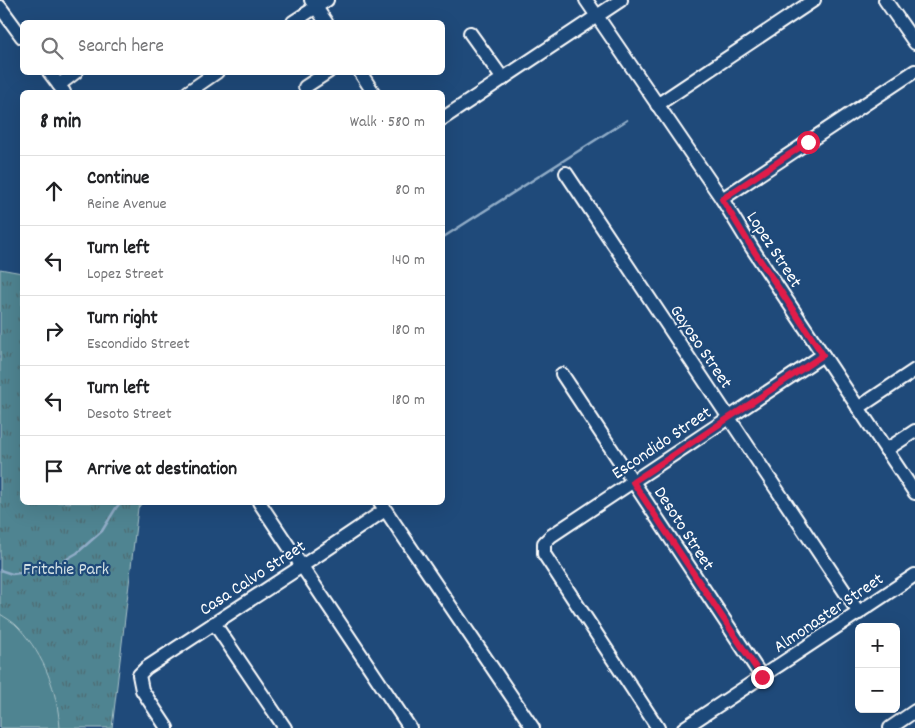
<!DOCTYPE html>
<html lang="en">
<head>
<meta charset="utf-8">
<style>
	body { margin:0; font-family:Dekko,sans-serif; background:#f6f6f6; color:#202124 }
	.controls { position:absolute; right:15px; bottom:15px; display:grid; overflow:hidden; border-radius:8px; box-shadow:0 5px 20px #0002 }
	.controls button { width:45px; height:45px; display:grid; place-items:center; padding:0; border:0; border-bottom:1px solid #e0e0e0; background:#fff; color:#202124; font:25px sans-serif }
	.stop { position:absolute; width:15px; height:15px; margin:-11px; border:4px solid #e11d48; border-radius:50%; background:#fff }
	.stop.end { background:#e11d48; border-color:#fff; box-shadow:0 1px 5px #0008 }
	.list { margin:0; padding:0; list-style:none }
	h2 { display:flex; justify-content:space-between; align-items:center; height:65px; margin:0; padding:0 20px; font-size:21px }
	h2 small { font-size:16px; font-weight:400; color:#757577 }
	.list li { display:grid; grid-template-columns:32px 1fr auto; gap:15px; align-items:center; box-sizing:border-box; height:70px; padding:0 20px; border-top:1px solid #e0e0e0 }
	.list b { display:block; font-size:19px; white-space:nowrap }
	.list p { margin:0; font-size:16px; white-space:nowrap; color:#757577 }
	.list em { font-size:16px; font-style:normal; color:#757577 }
	.icon { flex:none; width:28px; height:28px; fill:none; stroke:currentColor; stroke-width:2; stroke-linecap:round; stroke-linejoin:round }
	.map { position:relative; flex:none; width:915px; height:728px; overflow:hidden }
	.search { position:absolute; background:#fff; box-shadow:0 5px 20px #0002; left:20px; top:20px; width:425px; height:55px; display:flex; align-items:center; gap:12px; box-sizing:border-box; padding:0 18px; border-radius:8px; color:#757577; font-size:19px }
	.panel { position:absolute; background:#fff; box-shadow:0 5px 20px #0002; left:20px; top:90px; width:425px; height:415px; border-radius:8px }
	.map>svg:first-child { display:block }
	.park { fill:url(#park-tufts); stroke:#a8c2c8 }
	.pitch { fill:#508491; stroke:#a8c2c8 }
	.lines { fill:none; stroke-linecap:round; stroke-linejoin:round }
	.stream { stroke:#90acc7; stroke-width:2.5 }
	.minor-casing { stroke:#fff; stroke-width:16 }
	.minor { stroke:#1f4a7a; stroke-width:12 }
	.route { stroke:#e11d48; stroke-width:6 }
	.labels { text-anchor:middle; stroke-width:4.5; stroke-linejoin:round; paint-order:stroke }
	.street-label { font-size:18px; fill:#fff; stroke:#1f4a7a }
	.park-label { font-size:18px; fill:#d3e0e4; stroke:#1f4a7a }
</style>
</head>
<body>
<div class="map">
<svg width="915" height="728" viewBox="0 0 915 728">
	<defs>
		<pattern id="park-tufts" width="24" height="20" patternUnits="userSpaceOnUse" patternTransform="scale(1.25)"><rect width="24" height="20" fill="#508491"/><path d="M3 7l-1-3M5 7V3M7 7l1-3M15 17l-1-3M17 17v-4M19 17l1-3" fill="none" stroke="#4e6b72"/></pattern>
	</defs>
	<rect width="100%" height="100%" fill="#1f4a7a"/>
	<filter id="ink" filterUnits="userSpaceOnUse"><feTurbulence type="fractalNoise" baseFrequency=".02" numOctaves="2"/><feDisplacementMap in="SourceGraphic" scale="10" xChannelSelector="R" yChannelSelector="G"/><feConvolveMatrix kernelMatrix="1 2 1 2 8 2 1 2 1" color-interpolation-filters="sRGB"/></filter>
	<g filter="url(#ink)">
		<polygon class="park" points="0,269 22,273 22,502 142,503 138,508 112,728 0,728"/>
		<path class="pitch" d="M 0,614 C 6,618 14,622 19,628 C 45,657 57,690 60,728 L 0,728 Z"/>
		<g class="lines">
			<g class="stream">
				<polyline points="442,238 627,120"/>
				<polyline points="0,570 12,574 50,569 77,553 102,531 116,508 121,502"/>
			</g>
			<g class="minor-casing">
				<g id="minor">
					<polyline points="311,0 326,22"/>
					<polyline points="586,0 722,199 752,248 915,493"/>
					<polyline points="885,0 915,43"/>
					<polyline points="0,7 22,37"/>
					<polyline points="293,22 327,0"/>
					<polyline points="470,33 503,79"/>
					<polyline points="49,72 64,92"/>
					<polyline points="360,72 373,92"/>
					<polyline points="59,85 76,72"/>
					<polyline points="305,87 328,72"/>
					<polyline points="188,92 217,72"/>
					<polyline points="657,105 814,0"/>
					<polyline points="442,119 621,0"/>
					<polyline points="566,173 859,613"/>
					<polyline points="722,199 915,71"/>
					<polyline points="562,374 762,677"/>
					<polyline points="858,408 915,370"/>
					<polyline points="886,450 915,431"/>
					<polyline points="259,502 410,728"/>
					<polyline points="380,502 533,728"/>
					<polyline points="214,623 285,728"/>
					<polyline points="167,728 142,690 139,675 146,668 302,566 385,510"/>
					<polyline points="658,728 544,554 544,543 551,536 823,355"/>
					<polyline points="684,728 915,575"/>
					<polyline points="890,728 915,711"/>
				</g>
			</g>
			<use href="#minor" class="minor"/>
		</g>
	</g>
	<g class="lines" filter="url(#ink)">
		<polyline class="route" points="762,677 633,482 823,355 752,248 722,199 808,142"/>
	</g>
	<g class="labels">
		<g class="street-label">
			<text transform="translate(775 249) rotate(57)" y="6">Lopez Street</text>
			<text transform="translate(702 346) rotate(56)" y="6">Gayoso Street</text>
			<text transform="translate(661 442) rotate(-34)" y="6">Escondido Street</text>
			<text transform="translate(685 528) rotate(57)" y="6">Desoto Street</text>
			<text transform="translate(252 577) rotate(-33)" y="6">Casa Calvo Street</text>
			<text transform="translate(828 612) rotate(-34)" y="6">Almonaster Street</text>
		</g>
		<g class="park-label">
			<text x="66" y="574">Fritchie Park</text>
		</g>
	</g>
</svg>
<div class="controls">
<button>+</button>
<button>−</button>
</div>
<div class="stop" style="left:808px;top:142px"></div>
<div class="stop end" style="left:762px;top:677px"></div>
<div class="search"><svg class="icon" aria-label="search" viewBox="0 0 24 24"><circle cx="10" cy="10" r="6"/><path d="M15 15l6 6"/></svg>Search here</div>
<section class="panel">
<h2>8 min<small>Walk · 580 m</small></h2>
<ul class="list">
<li><svg class="icon" aria-label="ahead" viewBox="0 0 24 24"><path d="M12 20V5M6 11l6-6 6 6"/></svg><div><b>Continue</b><p>Reine Avenue</p></div><em>80 m</em></li>
<li><svg class="icon" aria-label="left" viewBox="0 0 24 24"><path d="M17 20v-9H6M10 6l-5 5 5 5"/></svg><div><b>Turn left</b><p>Lopez Street</p></div><em>140 m</em></li>
<li><svg class="icon" aria-label="right" viewBox="0 0 24 24"><path d="M7 20v-9h11M14 6l5 5-5 5"/></svg><div><b>Turn right</b><p>Escondido Street</p></div><em>180 m</em></li>
<li><svg class="icon" aria-label="left" viewBox="0 0 24 24"><path d="M17 20v-9H6M10 6l-5 5 5 5"/></svg><div><b>Turn left</b><p>Desoto Street</p></div><em>180 m</em></li>
<li><svg class="icon" aria-label="arrive" viewBox="0 0 24 24"><path d="M6 21V4h12l-3 4 3 4H6"/></svg><div><b>Arrive at destination</b></div></li>
</ul>
</section>
</div>
</body>
</html>
